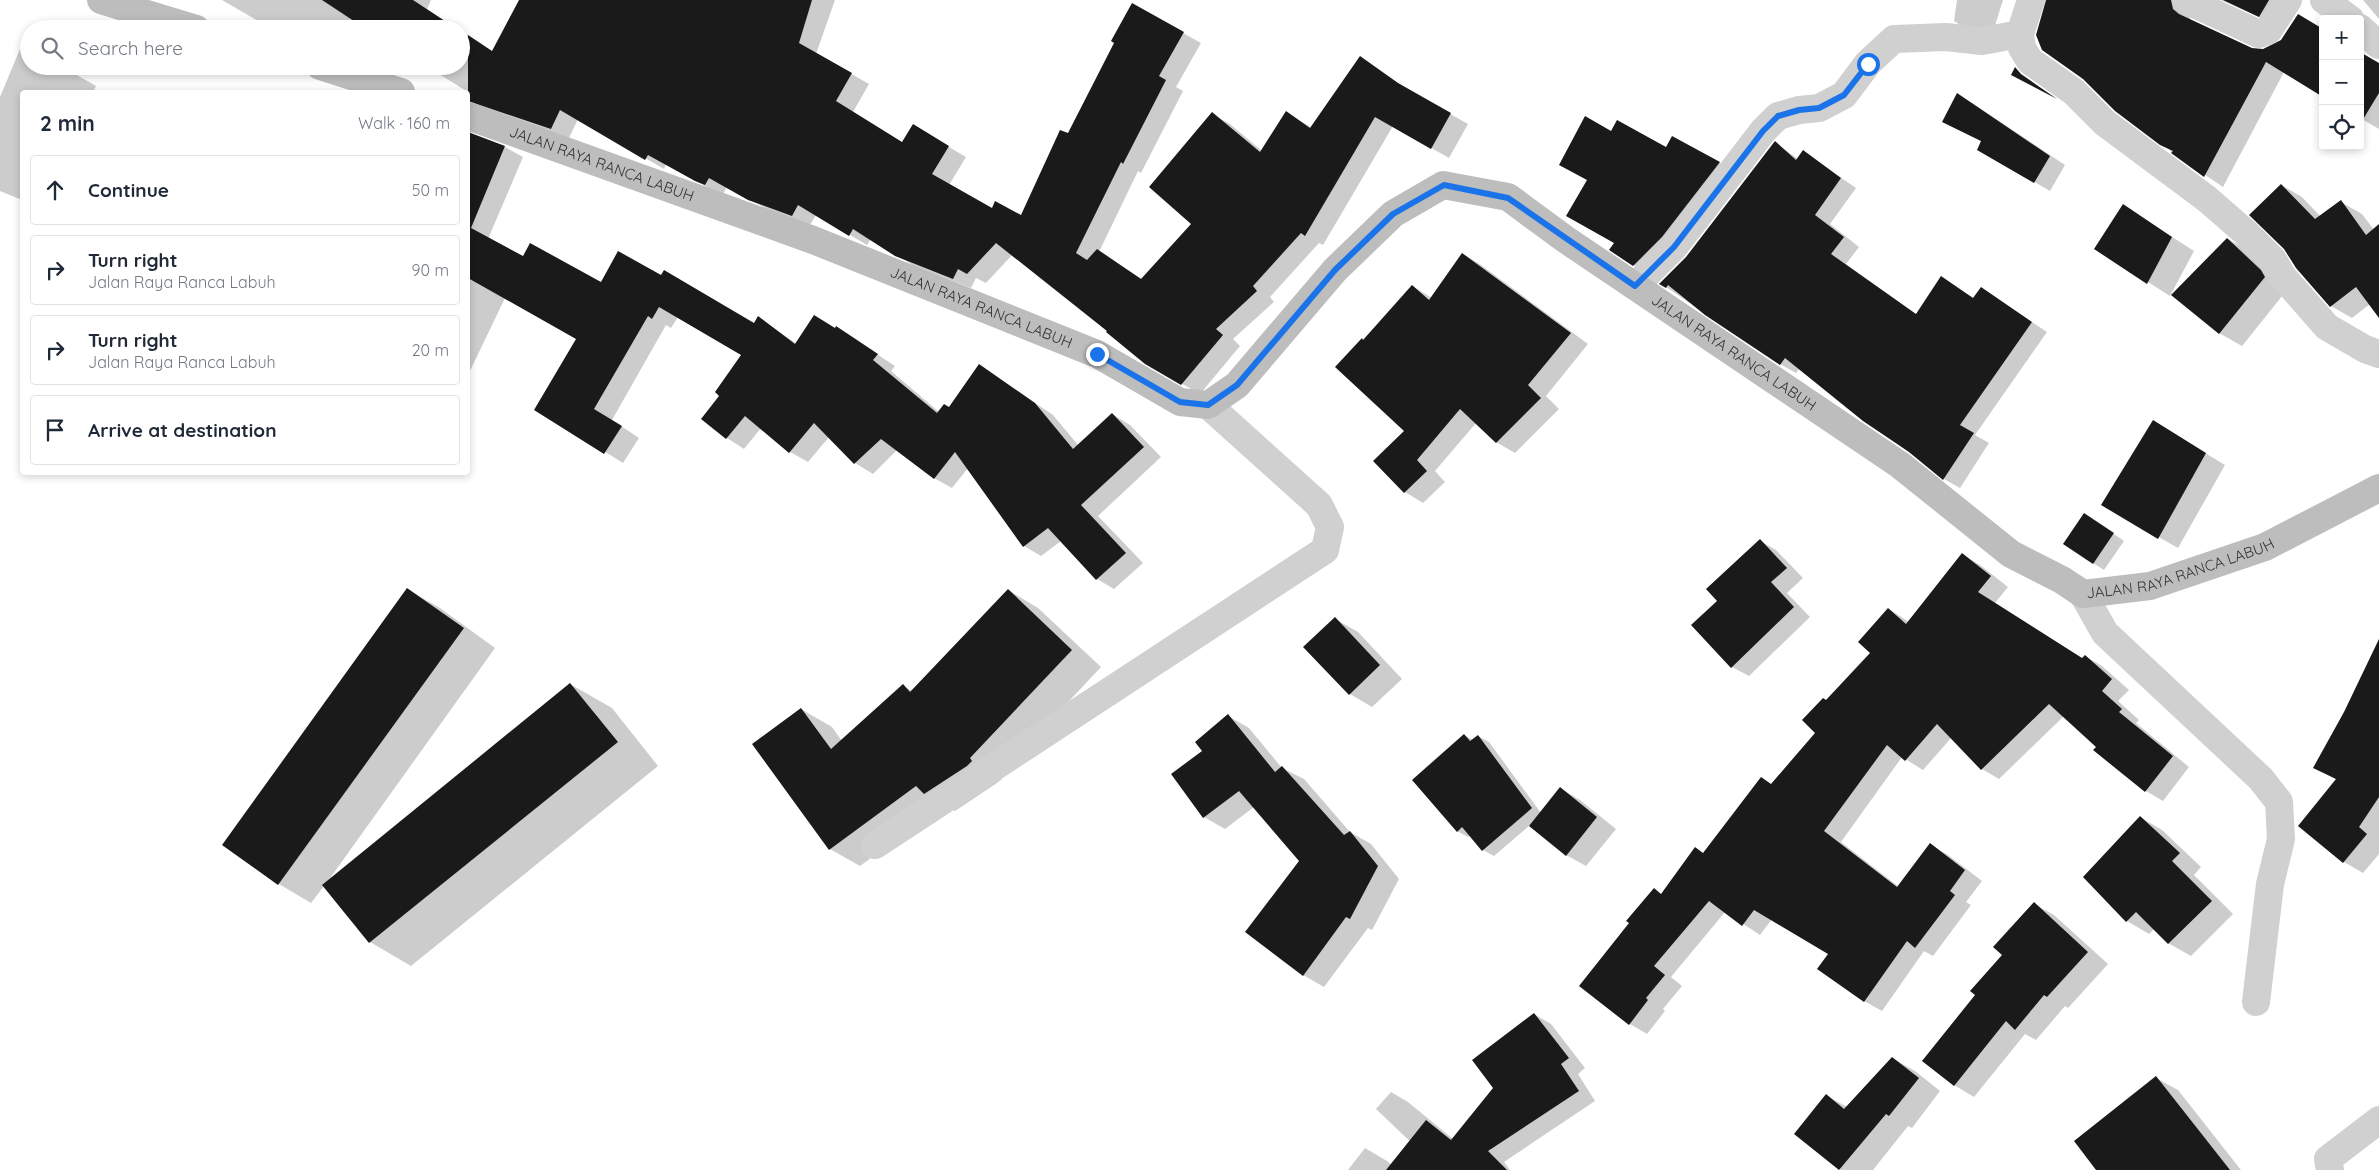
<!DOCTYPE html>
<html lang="en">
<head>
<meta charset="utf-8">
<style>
	body { margin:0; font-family:Quicksand,sans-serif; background:#f2f2f3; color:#1f2937 }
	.controls { position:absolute; right:15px; top:15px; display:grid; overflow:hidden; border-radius:5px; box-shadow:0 2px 8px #0003 }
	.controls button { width:45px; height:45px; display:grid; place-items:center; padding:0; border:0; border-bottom:1px solid #e0e1e3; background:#fff; color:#1f2937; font:25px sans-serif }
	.stop { position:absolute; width:15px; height:15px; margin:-11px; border:4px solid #1a73e8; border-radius:50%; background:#fff }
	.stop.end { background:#1a73e8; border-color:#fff; box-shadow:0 1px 5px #0008 }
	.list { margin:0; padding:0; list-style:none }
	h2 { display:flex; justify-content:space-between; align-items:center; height:65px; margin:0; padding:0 20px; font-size:21px }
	h2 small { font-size:16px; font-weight:400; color:#747a83 }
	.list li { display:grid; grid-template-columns:32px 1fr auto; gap:15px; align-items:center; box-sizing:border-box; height:70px; margin:0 10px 10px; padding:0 10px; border:1px solid #e0e1e3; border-radius:5px }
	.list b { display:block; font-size:19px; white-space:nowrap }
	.list p { margin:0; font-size:16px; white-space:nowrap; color:#747a83 }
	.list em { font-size:16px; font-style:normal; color:#747a83 }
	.icon { flex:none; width:28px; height:28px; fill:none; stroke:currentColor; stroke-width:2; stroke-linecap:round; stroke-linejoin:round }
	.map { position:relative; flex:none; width:2379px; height:1170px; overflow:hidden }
	.search { position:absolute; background:#fff; box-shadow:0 2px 8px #0003; left:20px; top:20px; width:450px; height:55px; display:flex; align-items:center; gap:12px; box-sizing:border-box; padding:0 18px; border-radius:28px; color:#747a83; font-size:19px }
	.panel { position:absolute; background:#fff; box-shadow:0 2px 8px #0003; left:20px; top:90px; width:450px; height:385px; border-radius:5px }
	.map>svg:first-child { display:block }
	.shadow { fill:#0003 }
	.building { fill:#1a1a1a }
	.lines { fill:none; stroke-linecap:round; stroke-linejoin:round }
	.street { stroke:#d0d0d0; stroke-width:28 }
	.secondary { stroke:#bdbdbd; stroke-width:28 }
	.route { stroke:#1a73e8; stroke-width:6 }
	.labels { text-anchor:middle; stroke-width:5; stroke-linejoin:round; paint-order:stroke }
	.street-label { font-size:15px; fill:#333; stroke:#fff }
</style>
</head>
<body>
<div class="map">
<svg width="2379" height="1170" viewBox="0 0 2379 1170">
	<rect width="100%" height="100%" fill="#fff"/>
	<g class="shadow">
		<polygon points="222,0 431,0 427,9 457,29 272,29"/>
		<polygon points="558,0 835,0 816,54 869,84 853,112 903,143 913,126 966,157 949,185 992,210 1022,217 1069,135 1183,33 1201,43 1176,87 1183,91 1141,173 1138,171 1099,252 1142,279 1193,224 1212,114 1230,124 1262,151 1287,113 1312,128 1360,58 1415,94 1468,124 1449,158 1393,126 1323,245 1319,243 1270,297 1274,302 1233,339 1240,346 1200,394 1146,363 1013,254 986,283 976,278 971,288 914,266 871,239 867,245 816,215 810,225 767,209 727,187 723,194 714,191 666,164 664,169 578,119 569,138 487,110 469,100 471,96 468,92 426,66 461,66 461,31 493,52"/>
		<polygon points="1957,0 2003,0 1993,32 1968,30 1954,21"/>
		<polygon points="2050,0 2193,0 2188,13 2223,97 2314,25 2284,72 2223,187 2173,153 2086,80 2043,49 2037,36"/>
		<polygon points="2221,0 2291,0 2274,24"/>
		<polygon points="2363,0 2379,0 2379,19"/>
		<polygon points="20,49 29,53 29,66 61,66 96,86 93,92 22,92 22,200 0,191 0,97"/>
		<polygon points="2379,64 2379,129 2360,118"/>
		<polygon points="1972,103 2065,165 2050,191 1978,149 1982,142 1943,121"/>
		<polygon points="1612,133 1719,163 1735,172 1650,275 1634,265 1616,243 1588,180"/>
		<polygon points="470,135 505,147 523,157 488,239 523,258 601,283 754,324 759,318 797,344 837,328 895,366 891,371 939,412 949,408 979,365 1053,415 1078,445 1112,414 1130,425 1161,457 1098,516 1143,563 1114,589 1097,579 1061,541 1041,556 1024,546 968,468 952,488 934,478 897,450 873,474 855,463 829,437 808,462 790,452 761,428 744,449 727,438 702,418 721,395 743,355 678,317 671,328 666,325 612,420 639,438 623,463 536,409 578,339 505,298 468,375 468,140"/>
		<polygon points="1775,143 1798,159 1803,152 1856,188 1830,224 1859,247 1846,264 1917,315 1941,278 1975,299 1982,289 2047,332 1975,435 1989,443 1960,488 1944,479 1799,369 1796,373 1780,364 1666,287"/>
		<polygon points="2281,185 2302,197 2321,217 2341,202 2362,214 2374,230 2379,225 2379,316 2370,304 2352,318 2331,306"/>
		<polygon points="2124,206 2194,251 2170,296 2096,249"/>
		<polygon points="2228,239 2250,252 2287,290 2242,346 2219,333"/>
		<polygon points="1463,254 1481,265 1588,344 1546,396 1559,409 1515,453 1496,442 1476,423 1435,471 1445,482 1423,503 1405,492 1375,461 1406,431 1363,341 1412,286 1432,298"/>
		<polygon points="2172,433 2225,465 2178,548 2102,505"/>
		<polygon points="2095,521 2124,541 2104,570 2093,563"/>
		<polygon points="1760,541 1776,550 1803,578 1787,593 1810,617 1749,676 1732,667 1718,601"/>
		<polygon points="1963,555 1980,565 2008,587 1995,603 2083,659 2085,656 2102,666 2129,690 2118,701 2139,720 2136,723 2189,767 2163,801 2146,791 2095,750 2097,747 2064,716 1999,779 1982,769 1952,737 1923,770 1902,757 1841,842 1899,887 1930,845 1948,855 1982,881 1966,902 1971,905 1933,956 1924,951 1882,1011 1864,1001 1830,953 1772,919 1760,935 1725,912 1671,977 1682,986 1663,1009 1665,1011 1647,1034 1630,1024 1581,986 1662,895 1704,854 1762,778 1772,785 1817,733 1827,701 1872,653 1889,609 1909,622"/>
		<polygon points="408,590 440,608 495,648 328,881 570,684 612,708 658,766 411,966 370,942 324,886 311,903 279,884 224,844"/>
		<polygon points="1008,590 1038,608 1101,667 999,776 1002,779 997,783 955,811 944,805 860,866 830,849 801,709 832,727 842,741 903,686 912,691"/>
		<polygon points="1335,619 1358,632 1402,679 1372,707 1350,694"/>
		<polygon points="2379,667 2379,854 2363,873 2344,862 2300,826 2337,780 2315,767 2345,713"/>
		<polygon points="1228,716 1249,728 1282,768 1304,779 1350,832 1371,844 1399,879 1372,930 1368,928 1324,987 1303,975 1300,861 1254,807 1225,829 1204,817 1204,751"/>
		<polygon points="1464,735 1473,740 1478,736 1489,742 1541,813 1561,789 1580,800 1616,829 1586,866 1566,855 1530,825 1494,856 1483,850 1471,835 1468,837 1457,831"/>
		<polygon points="2140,817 2162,830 2201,867 2194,875 2233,914 2191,956 2168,943 2154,929 2149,934 2127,921 2085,877"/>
		<polygon points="2034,904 2054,915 2108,964 2068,1008 2065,1006 2036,1040 2025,1034 1974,1097 1954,1085 1977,995"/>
		<polygon points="1534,1014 1551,1024 1585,1068 1578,1074 1595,1101 1504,1162 1510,1170 1440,1170 1376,1109 1391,1092 1408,1102 1453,1139 1494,1088"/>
		<polygon points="1892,1058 1915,1071 1940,1091 1912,1128 1908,1126 1873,1170 1841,1170 1796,1134 1827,1096 1847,1107"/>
		<polygon points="2156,1078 2178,1090 2241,1170 2098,1170"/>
		<polygon points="1365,1148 1387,1161 1398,1170 1348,1170"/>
	</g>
	<g class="building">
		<polygon points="322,0 413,0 454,27 453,29 366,29"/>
		<polygon points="519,0 812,0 799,43 852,73 836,101 902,142 913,124 949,146 932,174 992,208 995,201 1021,215 1060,130 1068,133 1114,43 1111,41 1132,3 1184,32 1159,76 1166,80 1123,164 1121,162 1076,253 1087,260 1097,249 1141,279 1191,224 1149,187 1212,112 1260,152 1286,111 1310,128 1360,56 1398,83 1451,113 1431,149 1375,117 1305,236 1301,233 1253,286 1257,291 1216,329 1223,335 1181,385 1145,364 1106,332 1107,331 996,243 967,274 958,269 953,279 895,256 853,229 849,236 798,205 792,216 748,200 709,178 705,185 695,181 648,155 645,160 560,110 551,129 468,101 468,35 492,51"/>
		<polygon points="2046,0 2171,0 2173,9 2179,14 2252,48 2263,49 2281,40 2298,14 2323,29 2323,97 2266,62 2204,177 2171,153 2173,151 2160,145 2115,111 2083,79 2042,50 2036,35"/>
		<polygon points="2223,0 2269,0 2259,17"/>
		<polygon points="2360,52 2379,63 2379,93 2362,121 2360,119"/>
		<polygon points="2015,67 2021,74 2057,99 2011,75"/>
		<polygon points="1957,93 2050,156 2034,183 1977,150 1981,141 1942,122"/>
		<polygon points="1585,116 1611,131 1617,120 1666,147 1672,136 1720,162 1662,237 1633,266 1609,250 1614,243 1566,216 1587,180 1559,165"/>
		<polygon points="468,132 505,146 471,228 523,256 530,243 601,282 618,251 661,275 664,270 754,323 758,316 795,344 814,315 835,328 836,326 878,354 873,360 937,413 944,404 949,407 979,364 1035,403 1073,449 1112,413 1144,447 1081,505 1126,553 1096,580 1048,528 1023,547 955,452 934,479 881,439 854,464 814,423 789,453 745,416 726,439 701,419 719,396 715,392 741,355 659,307 652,319 648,316 594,409 622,426 604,454 534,410 576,339 468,278"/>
		<polygon points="1775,141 1796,160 1803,150 1841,178 1815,215 1844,237 1831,254 1916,314 1941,276 1973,298 1981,287 2032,322 1960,425 1974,433 1943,480 1909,452 1863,421 1785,358 1780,365 1705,315 1668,285 1666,288 1659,284 1686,257"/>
		<polygon points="2281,184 2315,219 2341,200 2366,235 2379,224 2379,318 2356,287 2330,307 2296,268 2284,249 2249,215"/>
		<polygon points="2123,204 2172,237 2147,284 2094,249"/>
		<polygon points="2227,238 2261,270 2265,277 2219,334 2171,295"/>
		<polygon points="1462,253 1571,333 1528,385 1541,398 1496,443 1460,409 1417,460 1427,471 1404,493 1373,461 1404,431 1335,367 1362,338 1363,340 1412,285 1429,300"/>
		<polygon points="2153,420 2206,453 2158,539 2101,505"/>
		<polygon points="2084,513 2114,533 2093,564 2063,544"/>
		<polygon points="1760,539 1787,568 1771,582 1794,607 1731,668 1691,625 1717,601 1706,589"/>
		<polygon points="1962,553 1991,576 1978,592 2082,658 2085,655 2112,679 2102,691 2122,709 2119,712 2173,756 2145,792 2093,750 2096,747 2049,704 1981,770 1937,724 1905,761 1887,745 1824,831 1897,887 1930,843 1965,870 1950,891 1955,895 1915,948 1907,941 1864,1002 1817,969 1828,954 1754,910 1742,926 1709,901 1654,966 1665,975 1646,998 1648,1000 1629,1025 1579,986 1629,923 1626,921 1654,888 1661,894 1695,847 1703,853 1761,777 1771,784 1815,733 1802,720 1823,698 1826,700 1870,653 1858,642 1888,608 1906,624"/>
		<polygon points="407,588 464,628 278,885 222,845"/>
		<polygon points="1008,589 1072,650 970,758 972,761 967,766 924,794 916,786 829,850 752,744 801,708 831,749 903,684 910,692"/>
		<polygon points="1335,617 1380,665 1349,695 1303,647"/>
		<polygon points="2379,639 2379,797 2359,827 2367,834 2343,863 2298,826 2336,779 2313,768 2344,712"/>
		<polygon points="570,683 618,742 369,943 322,885"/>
		<polygon points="1228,714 1275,772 1282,766 1344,835 1350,831 1378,866 1350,919 1346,917 1303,976 1245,932 1299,861 1239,791 1203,818 1171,774 1202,751 1195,742"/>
		<polygon points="1464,734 1470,741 1478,735 1532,808 1482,851 1462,827 1457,832 1412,780"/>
		<polygon points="1560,787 1597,817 1566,856 1529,826"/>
		<polygon points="2140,816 2180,853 2172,861 2212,901 2168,944 2136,912 2126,922 2083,877"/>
		<polygon points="2034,902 2088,952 2047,997 2044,995 2015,1030 2006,1021 1954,1086 1922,1061 1975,995 1970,991 2002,955 1993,947"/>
		<polygon points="1534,1013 1569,1058 1561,1064 1579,1091 1488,1151 1507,1170 1386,1170 1426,1120 1451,1140 1493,1088 1472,1060"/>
		<polygon points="1892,1057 1919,1078 1889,1116 1886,1114 1839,1170 1794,1134 1826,1094 1844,1109"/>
		<polygon points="2156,1076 2230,1170 2096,1170 2074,1141"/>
	</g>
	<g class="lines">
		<g class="street">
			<polyline points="2031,0 2020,34 2022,48 2030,61 2074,92 2105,123 2207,199 2246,233 2273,260 2283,277 2327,327 2365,349 2379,354"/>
			<polyline points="2186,0 2259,34 2268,31 2288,0"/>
			<polyline points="2324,0 2350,19"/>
			<polyline points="2360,28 2379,45"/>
			<polyline points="1635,286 1674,247 1763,131 1778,116 1799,110 1819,108 1844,95 1868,63 1894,39 1946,37 1982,41 2020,34"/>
			<polyline points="2083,594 2105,633 2261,779 2279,802 2281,839 2270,884 2256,1002"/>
			<polyline points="875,845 1325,550 1330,527 1319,505 1208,405"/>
			<polyline points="2330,1170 2328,1159 2379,1120"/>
		</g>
		<g class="secondary">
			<polyline points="101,0 196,29"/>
			<polyline points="320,66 401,92"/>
			<path id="s1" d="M 468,116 L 813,240 L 1097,354 L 1180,402 L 1208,405 L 1237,385 L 1335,270 L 1393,214 L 1443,185 L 1508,197 L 1565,239 L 1900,465 L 2011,554 L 2062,580 L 2083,594 L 2150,586 L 2265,547 L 2379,488"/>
		</g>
	</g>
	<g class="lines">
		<polyline class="route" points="1097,354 1180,402 1208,405 1237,385 1335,270 1393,214 1444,185 1508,198 1635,286 1674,247 1763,131 1778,116 1799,110 1819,108 1844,95 1868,64"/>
	</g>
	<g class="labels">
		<g class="street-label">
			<text dy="5" stroke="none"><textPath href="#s1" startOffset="142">JALAN RAYA RANCA LABUH</textPath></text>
			<text dy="5" stroke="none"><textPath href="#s1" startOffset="548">JALAN RAYA RANCA LABUH</textPath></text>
			<text dy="5" stroke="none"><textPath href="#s1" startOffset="1462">JALAN RAYA RANCA LABUH</textPath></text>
			<text dy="5" stroke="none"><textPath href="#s1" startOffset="1988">JALAN RAYA RANCA LABUH</textPath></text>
		</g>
	</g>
</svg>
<div class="controls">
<button>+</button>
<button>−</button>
<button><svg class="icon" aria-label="locate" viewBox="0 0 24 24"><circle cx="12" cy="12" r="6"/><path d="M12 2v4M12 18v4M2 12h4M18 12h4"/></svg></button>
</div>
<div class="stop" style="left:1868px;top:64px"></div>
<div class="stop end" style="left:1097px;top:354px"></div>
<div class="search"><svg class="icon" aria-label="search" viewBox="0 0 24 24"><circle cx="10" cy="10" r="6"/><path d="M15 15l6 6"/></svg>Search here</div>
<section class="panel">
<h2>2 min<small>Walk · 160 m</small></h2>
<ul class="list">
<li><svg class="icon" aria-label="ahead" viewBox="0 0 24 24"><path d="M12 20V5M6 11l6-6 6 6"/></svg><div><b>Continue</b></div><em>50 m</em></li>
<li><svg class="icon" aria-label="right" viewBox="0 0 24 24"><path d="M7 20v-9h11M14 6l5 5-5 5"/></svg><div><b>Turn right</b><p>Jalan Raya Ranca Labuh</p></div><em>90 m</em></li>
<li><svg class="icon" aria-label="right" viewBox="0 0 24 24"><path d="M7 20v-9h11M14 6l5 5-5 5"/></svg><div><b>Turn right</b><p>Jalan Raya Ranca Labuh</p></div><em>20 m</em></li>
<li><svg class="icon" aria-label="arrive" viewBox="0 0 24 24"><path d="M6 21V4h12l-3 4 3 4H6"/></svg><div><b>Arrive at destination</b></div></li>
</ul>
</section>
</div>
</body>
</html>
